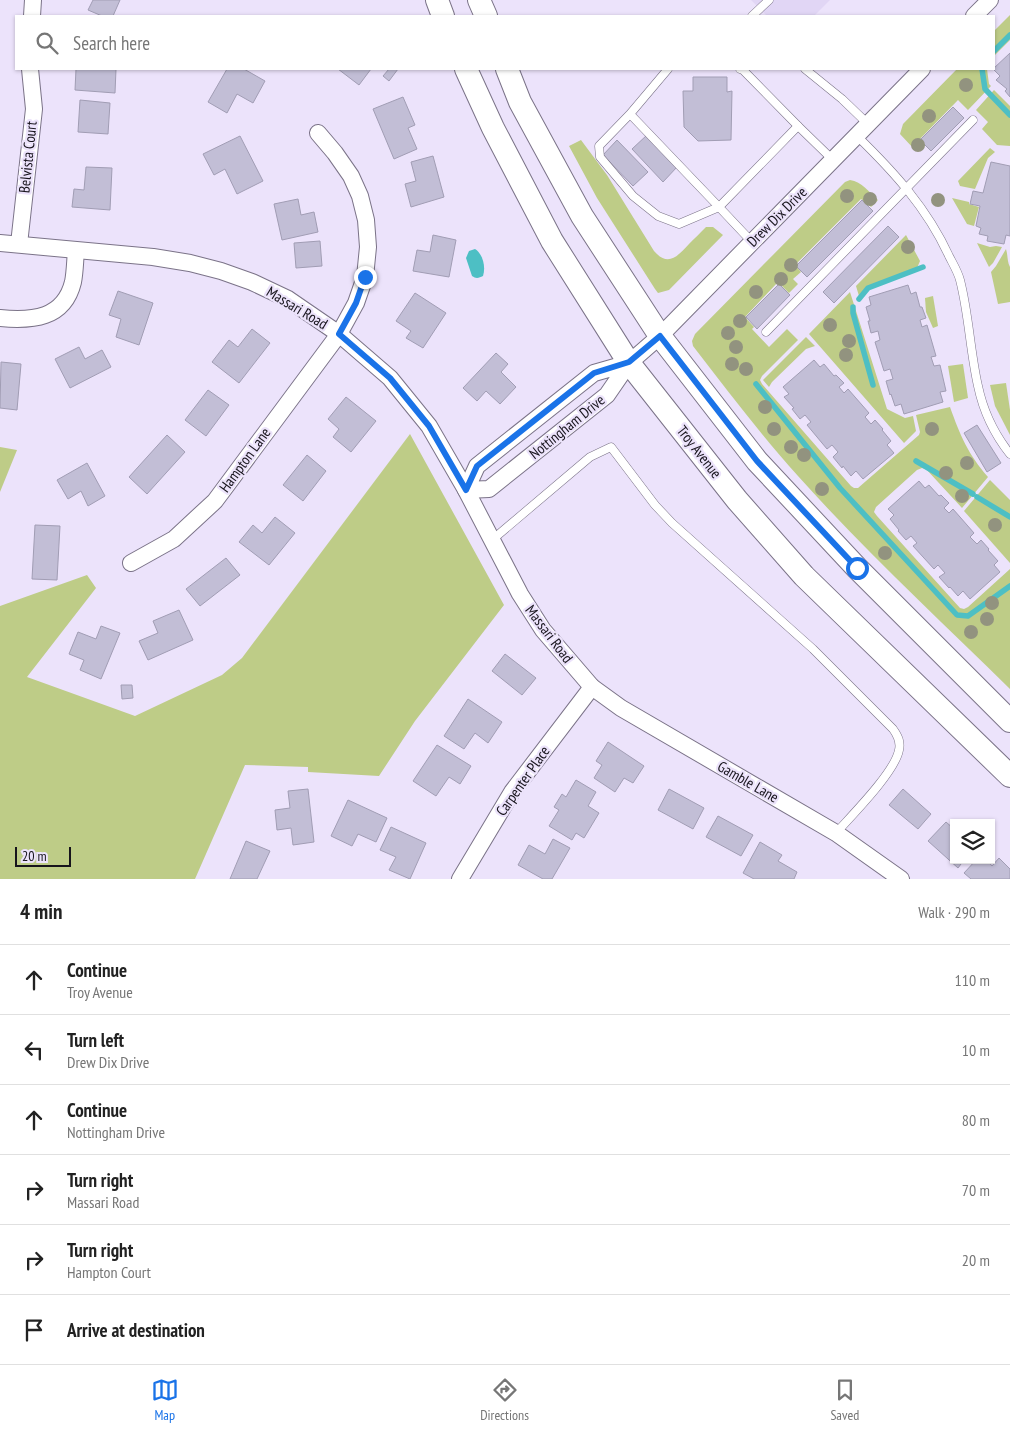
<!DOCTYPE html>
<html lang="en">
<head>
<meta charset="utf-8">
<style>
	body { margin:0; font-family:"PT Sans Narrow",sans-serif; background:#f2f2f2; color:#222 }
	.controls { position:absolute; right:15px; bottom:15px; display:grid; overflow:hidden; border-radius:0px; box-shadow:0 1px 4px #0004 }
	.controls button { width:45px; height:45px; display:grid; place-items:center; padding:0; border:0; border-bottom:1px solid #e0e0e0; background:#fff; color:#222; font:25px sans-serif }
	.scale { position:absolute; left:15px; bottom:12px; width:56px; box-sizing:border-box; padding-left:5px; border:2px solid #17141c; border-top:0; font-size:14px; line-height:18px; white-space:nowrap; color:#17141c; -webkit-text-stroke:4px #ece3fb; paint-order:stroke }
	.stop { position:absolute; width:15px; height:15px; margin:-11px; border:4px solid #1a73e8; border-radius:50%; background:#fff }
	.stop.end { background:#1a73e8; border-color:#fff; box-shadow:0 1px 5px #0008 }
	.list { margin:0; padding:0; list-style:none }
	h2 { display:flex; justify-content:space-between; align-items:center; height:65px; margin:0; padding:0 20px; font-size:21px }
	h2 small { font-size:16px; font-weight:400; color:#767676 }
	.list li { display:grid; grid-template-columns:32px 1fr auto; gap:15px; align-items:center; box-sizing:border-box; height:70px; padding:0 20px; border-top:1px solid #e0e0e0 }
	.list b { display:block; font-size:19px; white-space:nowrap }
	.list p { margin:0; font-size:16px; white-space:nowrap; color:#767676 }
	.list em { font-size:16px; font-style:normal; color:#767676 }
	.icon { flex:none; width:28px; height:28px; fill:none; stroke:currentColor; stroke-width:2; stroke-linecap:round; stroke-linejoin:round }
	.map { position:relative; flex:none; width:1010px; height:879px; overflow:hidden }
	.search { position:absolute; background:#fff; box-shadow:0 1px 4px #0004; left:15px; right:15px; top:15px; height:55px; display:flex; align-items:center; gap:12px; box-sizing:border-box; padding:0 18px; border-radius:0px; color:#767676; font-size:19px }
	.sheet { height:485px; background:#fff }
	nav { display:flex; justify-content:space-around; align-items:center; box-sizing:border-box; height:70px; border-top:1px solid #e0e0e0; background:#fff; font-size:14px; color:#767676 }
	nav a { display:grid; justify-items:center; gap:2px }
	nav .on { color:#1a73e8 }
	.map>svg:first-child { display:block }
	.built { fill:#e1d6f5 }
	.green { fill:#becc87 }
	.water { fill:#4dbfc4 }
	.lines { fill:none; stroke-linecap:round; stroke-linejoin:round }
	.stream { stroke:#4dbfc4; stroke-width:5.5 }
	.building { fill:#c2bed6; stroke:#a19db4 }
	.lane-casing { stroke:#7b7388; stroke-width:9 }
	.street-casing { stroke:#7b7388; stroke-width:18 }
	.secondary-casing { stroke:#7b7388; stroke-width:24 }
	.lane { stroke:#fff; stroke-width:8 }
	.street { stroke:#fff; stroke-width:16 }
	.secondary { stroke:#fff; stroke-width:22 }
	.tree { fill:#92937f }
	.route { stroke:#1a73e8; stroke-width:6 }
	.labels { text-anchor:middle; stroke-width:4.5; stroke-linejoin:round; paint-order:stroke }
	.street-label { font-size:15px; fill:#17141c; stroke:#ece3fb }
</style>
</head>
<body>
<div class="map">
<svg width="1010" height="879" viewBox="0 0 1010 879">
	<rect width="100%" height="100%" fill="#ece3fb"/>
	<polygon class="built" points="751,0 830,0 814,16 767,16"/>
	<g class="green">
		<polygon points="1010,15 1010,40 994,56 994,31"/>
		<polygon points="957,69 987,69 989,84 991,86 968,110 958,100 919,140 925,146 918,150 914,149 900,134 903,124"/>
		<polygon points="994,90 1010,106 1010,146 997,145 982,129 988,122 976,110"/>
		<path d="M 581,140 L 607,175 L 654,251 C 668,267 677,257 689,244 C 694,239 700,233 706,227 L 713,227 L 723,235 L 669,290 L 658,293 L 655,289 L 597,198 L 569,146 Z"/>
		<polygon points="990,148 995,152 988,158 975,189 960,186 958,181"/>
		<path d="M 850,180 C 862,182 869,192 878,200 L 871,207 L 861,199 L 795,265 L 801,272 L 793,279 L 798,284 L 789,293 L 778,282 L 745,317 L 754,327 L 752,329 L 769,347 L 787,329 L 798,340 L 762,376 L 760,380 L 762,384 L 851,486 L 854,488 L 858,488 L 919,435 L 920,432 L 916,415 L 950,407 C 960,435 968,454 988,477 L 962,508 L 926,469 L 922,468 L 917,470 L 876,507 L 874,512 L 877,516 L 960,608 L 964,609 L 968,607 L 1010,569 L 1010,689 C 939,619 865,551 798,476 C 761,435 727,390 693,346 L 692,341 L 695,334 L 845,182 Z"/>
		<polygon points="952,198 969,202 969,204 979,207 974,226 967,224"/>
		<polygon points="906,235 920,261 917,268 866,287 859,296 856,286"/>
		<polygon points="977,243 990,247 996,246 1002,247 993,263 989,267"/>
		<path d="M 1006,249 C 1008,255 1007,262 1010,267 L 1010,302 L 998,304 L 991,272 L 996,266 Z"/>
		<polygon points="850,292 887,409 905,418 913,416 916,431 904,443 809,334"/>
		<polygon points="933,296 938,326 933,328 926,312 925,298"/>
		<polygon points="806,337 815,346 806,349 772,382 769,387 763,380"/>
		<polygon points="963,364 968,398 954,402 948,366"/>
		<polygon points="1006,383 1010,410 1010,435 995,406 990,385"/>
		<polygon points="410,434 504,605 415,721 379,776 308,772 308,767 245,765 195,879 0,879 0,606 87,575 96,588 27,677 135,716 222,675 242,658"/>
		<polygon points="0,447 17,450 0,492"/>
		<polygon points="990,480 1010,500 1010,563 964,511"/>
	</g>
	<path class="water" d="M 475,249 C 483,254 486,267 483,276 C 479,278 476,279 472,276 L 466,258 L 469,251 Z"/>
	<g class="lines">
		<g class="stream">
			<polyline points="994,51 1010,35"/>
			<polyline points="982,69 985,89 1010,115"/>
			<polyline points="859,299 868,288 923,267"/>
			<polyline points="853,307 853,313 873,385"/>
			<polyline points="756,384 840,488 957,615 968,616 1010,586"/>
			<polyline points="916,461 973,494"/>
			<polyline points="977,497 1010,517"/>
		</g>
	</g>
	<g class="building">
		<polygon points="93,0 120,0 113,16 102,16 88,10"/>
		<polygon points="1010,53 1010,97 1005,91 1007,89 996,80 1000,76 993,69"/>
		<polygon points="76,69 116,69 115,93 75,90"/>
		<polygon points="227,69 244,69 265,81 253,103 237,94 227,113 208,102"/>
		<polygon points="338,69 371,69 359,85"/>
		<polygon points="389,69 398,69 389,81 383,76"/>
		<polygon points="693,77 727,77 727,92 732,91 731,140 698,141 684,127 683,91 693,91"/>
		<polygon points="403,97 415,125 408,128 417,149 394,159 373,109"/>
		<polygon points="80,100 110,103 108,134 78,132"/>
		<polygon points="953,107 964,118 931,151 920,140"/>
		<polygon points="647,135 677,167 663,182 632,149"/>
		<polygon points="240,136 263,181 237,194 225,169 214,175 203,154"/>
		<polygon points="617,140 648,172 633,186 603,155"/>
		<polygon points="433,156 444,197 411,207 405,184 416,181 411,162"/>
		<polygon points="991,162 1010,166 1010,236 1006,235 1004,244 987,241 988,236 979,234 981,228 976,226 980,206 970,204 973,191 983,193"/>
		<polygon points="86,167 112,168 110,210 72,207 74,189 84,190"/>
		<polygon points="298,199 301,215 314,212 318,232 282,240 274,204"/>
		<polygon points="862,200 873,211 807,277 796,266"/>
		<polygon points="888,226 899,237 834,303 823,292"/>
		<polygon points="433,235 456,240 449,277 413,271 417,250 430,252"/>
		<polygon points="320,241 322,266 296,268 294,243"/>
		<polygon points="779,284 790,295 757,329 746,317"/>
		<polygon points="908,285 911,294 916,292 920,307 922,307 926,318 920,320 922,327 927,325 936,356 931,357 934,366 940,365 946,391 940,392 943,402 904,414 901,404 895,406 891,394 890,395 886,381 893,379 890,369 884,371 875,342 880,340 878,331 871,333 868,321 870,321 866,307 871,305 869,297"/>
		<polygon points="118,291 153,303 139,345 116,337 121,319 109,315"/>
		<polygon points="415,293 446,313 423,348 406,338 411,331 396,321"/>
		<polygon points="252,329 270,343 239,383 212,362 229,340 238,347"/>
		<polygon points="79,347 85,359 102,350 111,367 70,388 55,359"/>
		<polygon points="496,353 508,364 501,372 516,387 500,404 486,391 477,401 463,388"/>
		<polygon points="814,360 820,367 824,364 834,376 836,375 844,383 839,387 844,393 848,389 869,413 865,417 871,424 875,420 883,429 882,430 891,441 887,445 894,453 863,479 856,471 851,476 843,466 842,468 833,457 838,452 832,445 827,449 807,425 811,422 805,415 800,419 792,409 794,408 784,397 789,394 783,387"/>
		<polygon points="1,362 21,364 17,410 0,408"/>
		<polygon points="208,390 229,405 206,436 185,420"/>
		<polygon points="346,397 376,421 351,452 333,437 339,429 328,419"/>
		<polygon points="977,425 1001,463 987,472 964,433"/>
		<polygon points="167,435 185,452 147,494 129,477"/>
		<polygon points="307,455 326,471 303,501 283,485"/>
		<polygon points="87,463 105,496 88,506 81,491 68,499 57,480"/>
		<polygon points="919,481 925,488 929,485 939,496 941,495 949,503 944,508 949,513 953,509 974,533 970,537 977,544 981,540 989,549 988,550 998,561 994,565 1000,572 970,599 963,591 958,596 950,587 949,588 939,577 945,573 938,565 934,569 913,546 917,543 911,536 906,540 898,531 899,530 890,519 894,515 888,509"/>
		<polygon points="275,517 295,533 269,565 239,542 253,525 262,533"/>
		<polygon points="35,525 60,526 57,580 32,579"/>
		<polygon points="226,558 240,575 200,606 186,589"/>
		<polygon points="179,610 193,640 148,660 139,641 158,633 153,621"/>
		<polygon points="101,626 120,633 101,679 80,670 84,660 69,654 78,632 96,639"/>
		<polygon points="505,654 536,678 522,695 492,671"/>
		<polygon points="121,685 132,685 133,698 122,699"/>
		<polygon points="468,699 502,722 488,743 475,733 464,749 444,736"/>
		<polygon points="608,742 644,766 633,783 624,778 615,792 594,778 602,765 596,761"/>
		<polygon points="437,745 471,766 460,784 449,777 436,796 413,781"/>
		<polygon points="576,780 596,792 588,806 599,813 584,838 576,833 572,840 549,826 559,810 554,807 562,794 566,797"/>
		<polygon points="308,789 314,842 293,845 291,828 277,830 275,810 290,808 288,791"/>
		<polygon points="669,789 704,808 693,829 658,810"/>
		<polygon points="903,789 931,814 918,829 889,805"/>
		<polygon points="348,800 387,818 376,842 358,834 352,846 331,836"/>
		<polygon points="718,816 753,835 741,856 706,837"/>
		<polygon points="946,822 954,829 954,860 964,860 958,868 928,841"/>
		<polygon points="391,827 426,843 410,879 389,870 396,857 380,850"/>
		<polygon points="553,839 570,848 552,879 543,879 518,865 529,845 545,854"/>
		<polygon points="246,841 270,851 257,879 230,879"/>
		<polygon points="760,842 782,855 778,861 797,872 794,879 754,879 743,873"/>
		<polygon points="999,858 1010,869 1010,879 971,879 964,873 976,860 987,860 992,866"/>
	</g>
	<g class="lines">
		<g class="lane-casing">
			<g id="lane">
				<polyline points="752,16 769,0"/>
				<polyline points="740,69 743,70 798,126"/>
				<polyline points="805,69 842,99 868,124"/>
				<polyline points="630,114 599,146 600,157 633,196 658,216 679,224 719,207 630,114 668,69"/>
				<path d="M 857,136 C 894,172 927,208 949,256 C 953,264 958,272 960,280 C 969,315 970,351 978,386 C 983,410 995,435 1010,454"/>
				<polyline points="752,242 719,207 798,126 833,160"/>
				<polyline points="766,332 973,120"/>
				<path d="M 492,540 L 590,457 L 611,447 L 655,505 L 672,523 L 813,649 L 893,729 C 898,736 901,742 899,750 C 895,772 852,815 836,833"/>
			</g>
		</g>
		<g class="street-casing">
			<g id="street">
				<polyline points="32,16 33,0"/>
				<polyline points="974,16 990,0"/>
				<polyline points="0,243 153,257 190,263 221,271 252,282 288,299 339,334 390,378 429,426 466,490 520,594 543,630 592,687 621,708 836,833 901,879"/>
				<polyline points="19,244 34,109 30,69"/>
				<path d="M 0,318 C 32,321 64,319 73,282 C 75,272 75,261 76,251"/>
				<polyline points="629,363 594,373 477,466 466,490 489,489 607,395 629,363 660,336 922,69"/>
				<polyline points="131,563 174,539 215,501 339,334 356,303 365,277 368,247 366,220 360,196 351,176 335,153 318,133"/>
				<polyline points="460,879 512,792 592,687"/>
			</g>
		</g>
		<g class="secondary-casing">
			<g id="secondary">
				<polyline points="437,0 443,16"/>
				<polyline points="479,0 486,16"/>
				<polyline points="466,69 493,128 552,241 629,363 737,500 804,576 1010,776"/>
				<polyline points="507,69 520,102 582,216 660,336 757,461 857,568 1010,721"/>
			</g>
		</g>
		<use href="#lane" class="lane"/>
		<use href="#street" class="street"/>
		<use href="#secondary" class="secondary"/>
	</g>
	<g class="tree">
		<circle cx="966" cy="85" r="7"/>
		<circle cx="929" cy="116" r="7"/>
		<circle cx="918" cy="145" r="7"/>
		<circle cx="847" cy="196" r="7"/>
		<circle cx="870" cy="199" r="7"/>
		<circle cx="938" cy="200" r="7"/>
		<circle cx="908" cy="247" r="7"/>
		<circle cx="791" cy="265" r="7"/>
		<circle cx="781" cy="279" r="7"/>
		<circle cx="756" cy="292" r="7"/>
		<circle cx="740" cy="321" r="7"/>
		<circle cx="830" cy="325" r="7"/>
		<circle cx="728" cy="333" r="7"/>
		<circle cx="849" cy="341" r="7"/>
		<circle cx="736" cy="347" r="7"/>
		<circle cx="846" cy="355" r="7"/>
		<circle cx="732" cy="364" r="7"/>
		<circle cx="746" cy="369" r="7"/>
		<circle cx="765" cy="407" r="7"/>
		<circle cx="774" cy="429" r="7"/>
		<circle cx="932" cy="429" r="7"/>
		<circle cx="791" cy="447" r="7"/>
		<circle cx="804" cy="455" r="7"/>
		<circle cx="967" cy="463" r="7"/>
		<circle cx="946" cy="473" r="7"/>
		<circle cx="822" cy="489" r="7"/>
		<circle cx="962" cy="496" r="7"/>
		<circle cx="995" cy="525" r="7"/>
		<circle cx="885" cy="553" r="7"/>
		<circle cx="992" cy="603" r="7"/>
		<circle cx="987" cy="619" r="7"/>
		<circle cx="971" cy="632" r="7"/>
	</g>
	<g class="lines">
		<polyline class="route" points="365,277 356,303 339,334 390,378 429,426 466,490 477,466 594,373 629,362 660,336 757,461 857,568"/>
	</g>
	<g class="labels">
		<g class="street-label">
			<text transform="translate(28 157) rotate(-84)" y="5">Belvista Court</text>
			<text transform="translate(777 217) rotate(-45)" y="5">Drew Dix Drive</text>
			<text transform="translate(297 308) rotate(31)" y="5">Massari Road</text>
			<text transform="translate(567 427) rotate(-39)" y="5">Nottingham Drive</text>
			<text transform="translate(699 452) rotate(52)" y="5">Troy Avenue</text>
			<text transform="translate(245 460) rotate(-54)" y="5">Hampton Lane</text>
			<text transform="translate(549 634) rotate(53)" y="5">Massari Road</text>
			<text transform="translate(523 781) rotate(-55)" y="5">Carpenter Place</text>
			<text transform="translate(748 782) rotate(30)" y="5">Gamble Lane</text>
		</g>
	</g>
</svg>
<div class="controls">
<button><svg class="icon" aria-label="layers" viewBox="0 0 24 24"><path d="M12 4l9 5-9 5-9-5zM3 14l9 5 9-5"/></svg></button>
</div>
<div class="scale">20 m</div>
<div class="stop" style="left:857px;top:568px"></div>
<div class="stop end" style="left:365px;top:277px"></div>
<div class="search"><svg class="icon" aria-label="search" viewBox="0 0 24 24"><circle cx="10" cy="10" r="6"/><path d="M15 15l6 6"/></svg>Search here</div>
</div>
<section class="sheet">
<h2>4 min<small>Walk · 290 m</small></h2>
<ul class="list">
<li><svg class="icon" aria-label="ahead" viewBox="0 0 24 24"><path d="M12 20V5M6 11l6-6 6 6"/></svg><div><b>Continue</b><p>Troy Avenue</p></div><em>110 m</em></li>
<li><svg class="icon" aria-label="left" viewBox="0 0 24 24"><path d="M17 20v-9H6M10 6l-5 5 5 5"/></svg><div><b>Turn left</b><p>Drew Dix Drive</p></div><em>10 m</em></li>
<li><svg class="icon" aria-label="ahead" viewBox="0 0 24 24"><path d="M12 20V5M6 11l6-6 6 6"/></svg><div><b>Continue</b><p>Nottingham Drive</p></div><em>80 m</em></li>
<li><svg class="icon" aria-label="right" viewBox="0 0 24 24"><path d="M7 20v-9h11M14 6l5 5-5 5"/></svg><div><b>Turn right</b><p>Massari Road</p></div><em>70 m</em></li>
<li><svg class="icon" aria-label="right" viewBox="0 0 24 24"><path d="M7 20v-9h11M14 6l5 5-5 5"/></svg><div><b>Turn right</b><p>Hampton Court</p></div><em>20 m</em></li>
<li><svg class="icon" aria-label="arrive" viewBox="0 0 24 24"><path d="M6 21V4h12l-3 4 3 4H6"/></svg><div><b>Arrive at destination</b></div></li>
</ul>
</section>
<nav>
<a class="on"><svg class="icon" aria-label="map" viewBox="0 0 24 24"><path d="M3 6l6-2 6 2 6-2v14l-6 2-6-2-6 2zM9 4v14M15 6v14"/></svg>Map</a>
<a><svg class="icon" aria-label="directions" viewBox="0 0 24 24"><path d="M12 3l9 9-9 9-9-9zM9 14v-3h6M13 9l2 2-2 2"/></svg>Directions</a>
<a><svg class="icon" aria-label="saved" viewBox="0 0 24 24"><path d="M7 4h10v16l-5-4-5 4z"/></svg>Saved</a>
</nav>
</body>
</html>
